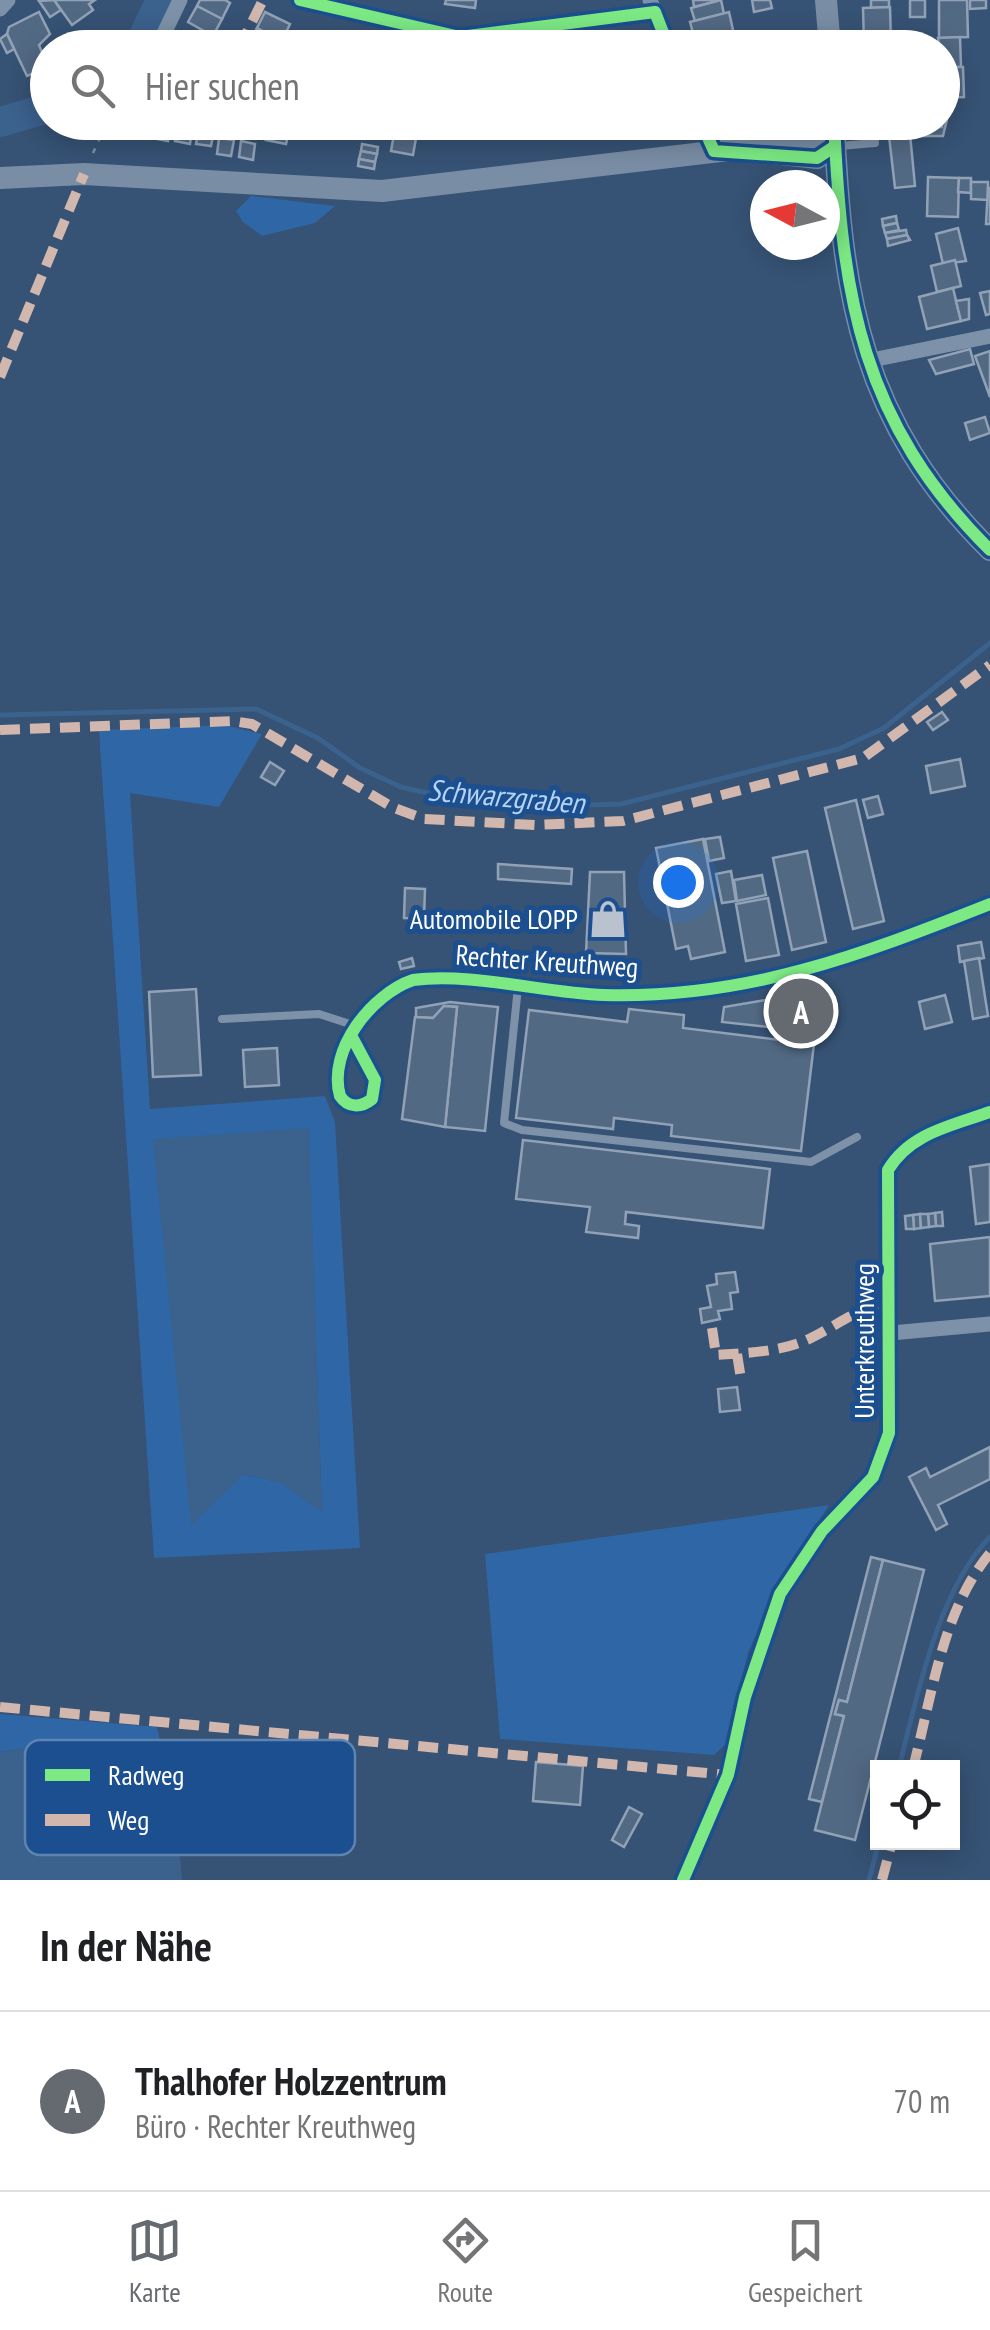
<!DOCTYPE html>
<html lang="de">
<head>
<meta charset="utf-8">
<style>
	body { margin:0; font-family:"PT Sans Narrow",sans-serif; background:#f2f2f2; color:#202124 }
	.controls { position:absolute; right:30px; bottom:30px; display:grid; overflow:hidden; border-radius:0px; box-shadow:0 5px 25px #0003 }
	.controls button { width:90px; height:90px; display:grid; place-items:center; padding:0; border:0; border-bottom:2px solid #e0e0e0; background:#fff; color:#202124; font:50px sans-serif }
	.compass { position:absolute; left:750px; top:170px; width:90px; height:90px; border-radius:50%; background:#fff; box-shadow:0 5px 25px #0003; rotate:277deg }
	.you { position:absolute; left:678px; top:882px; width:35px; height:35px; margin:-25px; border:8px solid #fff; border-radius:50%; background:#1a73e8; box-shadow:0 0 0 15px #1a73e833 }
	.badge { display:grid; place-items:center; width:65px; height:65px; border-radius:50%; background:#656970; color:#fff; font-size:32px; font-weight:700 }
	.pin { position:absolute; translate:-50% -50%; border:5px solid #fff; box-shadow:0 2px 10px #0006 }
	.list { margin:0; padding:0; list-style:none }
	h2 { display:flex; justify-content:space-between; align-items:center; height:130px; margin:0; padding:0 40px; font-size:42px }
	h2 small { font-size:32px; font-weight:400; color:#757577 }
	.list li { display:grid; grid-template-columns:65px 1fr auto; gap:30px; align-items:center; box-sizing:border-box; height:180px; padding:0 40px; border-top:2px solid #e0e0e0 }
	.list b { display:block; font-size:38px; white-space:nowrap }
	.list p { margin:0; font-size:32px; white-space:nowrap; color:#757577 }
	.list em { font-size:32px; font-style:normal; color:#757577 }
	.icon { flex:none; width:55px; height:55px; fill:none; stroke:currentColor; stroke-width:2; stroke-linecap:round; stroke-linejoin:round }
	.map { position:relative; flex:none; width:990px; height:1880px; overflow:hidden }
	.search { position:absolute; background:#fff; box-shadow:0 5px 25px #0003; left:30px; right:30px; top:30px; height:110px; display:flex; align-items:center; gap:25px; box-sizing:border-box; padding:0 35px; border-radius:55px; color:#757577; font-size:38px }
	.sheet { height:310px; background:#fff }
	nav { display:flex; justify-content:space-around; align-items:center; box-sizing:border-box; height:140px; border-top:2px solid #e0e0e0; background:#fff; font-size:28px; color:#757577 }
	nav a { display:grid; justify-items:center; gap:5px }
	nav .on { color:#656970 }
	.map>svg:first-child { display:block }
	.green { fill:#2f66a5; fill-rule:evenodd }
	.water { fill:#3b618d }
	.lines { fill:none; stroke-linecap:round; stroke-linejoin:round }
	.stream { stroke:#3b618d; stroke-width:5 }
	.river { stroke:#3b618d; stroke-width:30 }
	.building { fill:#526984; stroke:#92a2b6; stroke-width:2.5 }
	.path { stroke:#7d92a8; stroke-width:2.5; stroke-dasharray:5 8; stroke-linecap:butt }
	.lane { stroke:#7d92a8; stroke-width:8 }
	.street { stroke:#7d92a8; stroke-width:15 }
	.secondary { stroke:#798da4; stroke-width:22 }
	.quiet { stroke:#d1b7ad; stroke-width:10; stroke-dasharray:20 10; stroke-linecap:butt }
	.cycleway-casing { stroke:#1b4f8f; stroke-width:19 }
	.cycleway { stroke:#7ce984; stroke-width:12 }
	.labels { text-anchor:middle; stroke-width:10; stroke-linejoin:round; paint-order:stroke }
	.poi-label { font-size:28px; fill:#fff; stroke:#1b4f8f; text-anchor:end }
	.street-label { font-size:28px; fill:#fff; stroke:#1b4f8f }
	.water-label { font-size:30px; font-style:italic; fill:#b5d3f5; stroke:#1b4f8f }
	.key { fill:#1b4f8f; stroke:#5f84b1; stroke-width:2.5 }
	.key-label { font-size:28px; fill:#fff }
</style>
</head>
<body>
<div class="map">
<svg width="990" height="1880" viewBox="0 0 990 1880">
	<rect width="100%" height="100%" fill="#365274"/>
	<g class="green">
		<polygon points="251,196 335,206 315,223 262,236 243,222 236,211"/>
		<path d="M 224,725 L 262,734 L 219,807 L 130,793 L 150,1109 L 325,1096 L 335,1122 L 360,1548 L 154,1558 L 99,730 ZM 308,1128 L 322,1511 L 321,1511 L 282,1483 L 243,1474 Z"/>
		<polygon points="829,1505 780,1581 748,1653 725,1745 714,1755 500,1739 485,1554"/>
		<polygon points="0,1714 157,1727 164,1757 63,1743 0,1752"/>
	</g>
	<g class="water">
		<polygon points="309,1128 322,1512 281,1483 244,1474 191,1525 153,1139"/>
		<polygon points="63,1743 164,1757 177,1818 182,1880 0,1880 0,1752"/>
	</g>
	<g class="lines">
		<g class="stream">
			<polyline points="0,715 256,709 318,738 360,768 401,787 446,797 551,806 621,804 839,749 884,728 990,643"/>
			<path d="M 899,1768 C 917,1696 938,1590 990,1537"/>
			<polyline points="869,1880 879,1842"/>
		</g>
		<g class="river">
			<polyline points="138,48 161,0"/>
			<polyline points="0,122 48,108"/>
		</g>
	</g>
	<g class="building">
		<polygon points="54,0 95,0 89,4 93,10 72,25"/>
		<polygon points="54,0 61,10 50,17 39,1"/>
		<polygon points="200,0 225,0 230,3 222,19 197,6"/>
		<polygon points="446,0 476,0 475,8 445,4"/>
		<polygon points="693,0 721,0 694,7"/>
		<polygon points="721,0 724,14 695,21 691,8"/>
		<polygon points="752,0 770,0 772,8 754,12"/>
		<polygon points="871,0 889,0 889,7 871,8"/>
		<rect x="910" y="0" width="15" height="17"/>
		<polygon points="939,0 967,0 968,37 939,38"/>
		<polygon points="970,0 986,0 986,8 970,9"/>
		<polygon points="197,6 222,19 213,36 188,22"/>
		<polygon points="890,7 891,43 864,44 863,8"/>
		<polygon points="39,12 50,34 39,45 48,67 27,76 7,34 9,27"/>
		<polygon points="265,12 290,24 282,41 257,28"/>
		<polygon points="729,12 737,48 697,48 690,22"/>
		<polygon points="257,28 282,41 279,48 248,45"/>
		<polygon points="7,34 14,49 7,53 0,39"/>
		<polygon points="800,36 801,43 787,46 785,38"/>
		<polygon points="960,37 961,67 942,67 938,38"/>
		<polygon points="637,39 638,48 596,48 602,42"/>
		<rect x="899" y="41" width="21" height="7"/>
		<polygon points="942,67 963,67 964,97 942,98"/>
		<polygon points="942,111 949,111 943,136 925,136 925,127 942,127"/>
		<polygon points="155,122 171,125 168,141 152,138"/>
		<polygon points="274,122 291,123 286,144 266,140"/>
		<polygon points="298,122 334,122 331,135 297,129"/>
		<polygon points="638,122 639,131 606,135 605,122"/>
		<rect x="854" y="122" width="42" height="12"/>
		<rect x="896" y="122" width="29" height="14"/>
		<polygon points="396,123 418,127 413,155 391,151"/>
		<polygon points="177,126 192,128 190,144 175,141"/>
		<polygon points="199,129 214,131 211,146 196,144"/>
		<polygon points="910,134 915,186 895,188 889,136"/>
		<polygon points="219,138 234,140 231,156 217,154"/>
		<polygon points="241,141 255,144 253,160 239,157"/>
		<polygon points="362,144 378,147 377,154 361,151"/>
		<polygon points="361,151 377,154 375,162 359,159"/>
		<polygon points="359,159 375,162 374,169 358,166"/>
		<polygon points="928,177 959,178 958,217 927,216"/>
		<polygon points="959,178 971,178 971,193 958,192"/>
		<polygon points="971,182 988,182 988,200 971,199"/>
		<polygon points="988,188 990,188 990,224 986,224"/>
		<polygon points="896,216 897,223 883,226 882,219"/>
		<polygon points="897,223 899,230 885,233 883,226"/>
		<polygon points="958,228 966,261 943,264 936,234"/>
		<polygon points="906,230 907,235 887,239 885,233"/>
		<polygon points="907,235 910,240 888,246 887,239"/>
		<polygon points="955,260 961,286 937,292 931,266"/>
		<polygon points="953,288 961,321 927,329 919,297"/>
		<polygon points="990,291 990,314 986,315 980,293"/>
		<polygon points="969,299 969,319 961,321 956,301"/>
		<polygon points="970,349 974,364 936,374 929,360"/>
		<polygon points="990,351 990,397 975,356"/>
		<polygon points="985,417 990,433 970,440 965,423"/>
		<polygon points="942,712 948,720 933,730 927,722"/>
		<polygon points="960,759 965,786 931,793 926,766"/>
		<polygon points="270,762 284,771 275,785 261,777"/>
		<polygon points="878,796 883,814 868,818 863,800"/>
		<polygon points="856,800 884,921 853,929 825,808"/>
		<polygon points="720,837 724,858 709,861 705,839"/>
		<polygon points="703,839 725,952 691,959 688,946 676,949 656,848"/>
		<polygon points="807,851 826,942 792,950 773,858"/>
		<polygon points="498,864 572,869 571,884 498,879"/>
		<polygon points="731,871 736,901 722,903 716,874"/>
		<polygon points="590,872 624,872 626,954 586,953"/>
		<polygon points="762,875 766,895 737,901 734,880"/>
		<polygon points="405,888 425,889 424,919 404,918"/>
		<polygon points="768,898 779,955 746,961 736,904"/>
		<polygon points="981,942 984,958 960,962 958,946"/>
		<polygon points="412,958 414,966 401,969 399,962"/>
		<polygon points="979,958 988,1016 973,1019 964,961"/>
		<polygon points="196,989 201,1075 153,1077 149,992"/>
		<polygon points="818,993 824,1020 780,1031 773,1004"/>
		<polygon points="945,995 952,1022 925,1029 919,1002"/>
		<polygon points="772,999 779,1028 722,1022 724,1007"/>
		<polygon points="450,1002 498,1007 485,1131 445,1127 457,1007 444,1006 433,1018 416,1017 416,1008"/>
		<polygon points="444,1006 457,1007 445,1127 402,1119 415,1017 433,1018"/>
		<polygon points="629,1009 684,1015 683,1028 814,1044 801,1151 671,1136 672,1125 614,1118 613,1129 516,1118 529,1010 627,1022"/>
		<polygon points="277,1048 279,1085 245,1087 243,1050"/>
		<polygon points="523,1140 770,1169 763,1228 626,1212 625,1224 639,1226 638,1238 586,1232 590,1207 516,1199"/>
		<polygon points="990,1164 990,1222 976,1224 970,1167"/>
		<polygon points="942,1212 943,1226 936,1226 935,1213"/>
		<polygon points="935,1213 936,1226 929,1227 928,1214"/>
		<polygon points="920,1214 921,1228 914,1229 913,1215"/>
		<polygon points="920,1214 928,1214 929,1227 921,1228"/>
		<polygon points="913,1215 914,1229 906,1229 905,1216"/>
		<polygon points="990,1237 990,1296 935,1301 930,1244"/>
		<polygon points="735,1272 738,1292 730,1293 732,1309 718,1311 720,1319 702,1323 700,1309 711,1307 707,1286 717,1284 716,1274"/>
		<polygon points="737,1387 740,1410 720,1412 718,1389"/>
		<polygon points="990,1447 990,1479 938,1505 947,1524 936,1530 909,1477 926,1468 930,1477"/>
		<polygon points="871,1557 883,1560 847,1702 839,1700 835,1714 844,1716 822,1802 809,1799"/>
		<polygon points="883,1560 924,1570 855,1840 815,1830 844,1716 835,1714 839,1700 847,1702"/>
		<polygon points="536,1762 583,1766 580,1805 533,1801"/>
		<polygon points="629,1807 642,1814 624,1847 612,1840"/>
	</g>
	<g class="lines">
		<polyline class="path" points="93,153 107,122"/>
		<g class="lane">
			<polyline points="839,146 875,143 874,134"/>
			<polyline points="518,987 504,1123 522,1130 811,1162 857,1137"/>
			<polyline points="222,1019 319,1014 356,1026"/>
		</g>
		<g class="street">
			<polyline points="300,0 460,37 655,12"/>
			<polyline points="650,0 669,48"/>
			<polyline points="0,9 8,0"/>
			<polyline points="157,48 180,0"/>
			<polyline points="701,122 714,151"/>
			<polyline points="867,361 990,336"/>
			<path d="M 352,1037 L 375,1080 L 372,1099 C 361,1108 348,1108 340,1096 C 327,1050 372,994 413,980 C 471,972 544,993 604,995 C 746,999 861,955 990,904"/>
			<polyline points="891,1333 990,1324"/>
			<path d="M 683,1880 L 728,1775 L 745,1697 L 780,1594 L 822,1531 L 873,1477 L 889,1433 L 888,1170 C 910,1133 951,1126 990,1112"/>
		</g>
		<g class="secondary">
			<polyline points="826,0 830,48"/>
			<path d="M 834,122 C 842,297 861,422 990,550"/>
			<path d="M 743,147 C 777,136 800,128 835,143"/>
			<polyline points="0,178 84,174 382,191 737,149 817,158 835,146"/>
		</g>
		<g class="quiet">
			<polyline points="239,48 263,0"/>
			<polyline points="0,377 84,174"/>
			<polyline points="0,730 233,721 252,724 392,807 424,819 535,825 623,821 863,758 990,665"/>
			<path d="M 712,1328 L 716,1355 C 746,1353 783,1352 811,1338 C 839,1324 859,1308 890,1300"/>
			<polyline points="737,1354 741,1379"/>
			<polyline points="0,1707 728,1775"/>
			<path d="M 913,1768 C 932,1696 942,1611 990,1553"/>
			<polyline points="882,1880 892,1842"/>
		</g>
		<g class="cycleway-casing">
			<g id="cycleway">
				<polyline points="300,0 460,37 655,12 669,48"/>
				<polyline points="701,122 714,151 817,158 835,146"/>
				<path d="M 834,122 C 842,297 861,422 990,550"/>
				<path d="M 352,1037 L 375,1080 L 372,1099 C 361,1108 348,1108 340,1096 C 327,1050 372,994 413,980 C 471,972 544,993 604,995 C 746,999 861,955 990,904"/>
				<path d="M 683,1880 L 728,1775 L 745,1697 L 780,1594 L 822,1531 L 873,1477 L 889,1433 L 888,1170 C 910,1133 951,1126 990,1112"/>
			</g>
		</g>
		<use href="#cycleway" class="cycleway"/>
	</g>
	<defs>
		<g id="shop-bare" transform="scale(3)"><path d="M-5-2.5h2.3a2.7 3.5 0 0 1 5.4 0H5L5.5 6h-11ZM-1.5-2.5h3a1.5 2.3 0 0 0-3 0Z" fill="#b9c2ce" stroke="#1b4f8f" stroke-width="2.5" paint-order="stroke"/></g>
	</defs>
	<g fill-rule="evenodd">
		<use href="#shop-bare" x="608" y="919"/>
	</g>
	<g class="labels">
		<g class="poi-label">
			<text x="578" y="929">Automobile LOPP</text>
		</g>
		<g class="street-label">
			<text transform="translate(547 961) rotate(4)" y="10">Rechter Kreuthweg</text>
			<text transform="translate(864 1341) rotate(-90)" y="10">Unterkreuthweg</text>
		</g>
		<g class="water-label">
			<text transform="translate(506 797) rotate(5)" y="10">Schwarzgraben</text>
		</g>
	</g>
	<rect x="25" y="1740" width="330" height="115" rx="15" class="key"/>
	<rect x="45" y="1769" width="45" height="12" fill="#7ce984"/>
	<rect x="45" y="1814" width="45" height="12" fill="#d1b7ad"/>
	<g class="key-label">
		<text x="108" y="1785">Radweg</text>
		<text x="108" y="1830">Weg</text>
	</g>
</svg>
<div class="controls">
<button><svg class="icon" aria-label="locate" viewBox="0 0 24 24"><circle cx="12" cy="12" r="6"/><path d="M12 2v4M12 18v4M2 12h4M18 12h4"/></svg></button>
</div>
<svg class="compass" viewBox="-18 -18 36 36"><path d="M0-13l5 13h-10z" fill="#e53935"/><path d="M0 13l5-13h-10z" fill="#757577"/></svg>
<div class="you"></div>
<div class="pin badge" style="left:801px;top:1011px">A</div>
<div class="search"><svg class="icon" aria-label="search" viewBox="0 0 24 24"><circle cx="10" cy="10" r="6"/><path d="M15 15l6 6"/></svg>Hier suchen</div>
</div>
<section class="sheet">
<h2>In der Nähe<small></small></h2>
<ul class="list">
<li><span class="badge">A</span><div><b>Thalhofer Holzzentrum</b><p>Büro · Rechter Kreuthweg</p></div><em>70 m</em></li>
</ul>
</section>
<nav>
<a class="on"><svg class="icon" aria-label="map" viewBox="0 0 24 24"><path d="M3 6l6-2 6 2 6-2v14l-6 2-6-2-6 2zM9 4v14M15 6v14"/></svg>Karte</a>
<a><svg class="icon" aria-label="directions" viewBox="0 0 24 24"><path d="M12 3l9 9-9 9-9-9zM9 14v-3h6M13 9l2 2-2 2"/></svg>Route</a>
<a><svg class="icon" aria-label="saved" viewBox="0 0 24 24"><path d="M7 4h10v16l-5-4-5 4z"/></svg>Gespeichert</a>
</nav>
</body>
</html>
